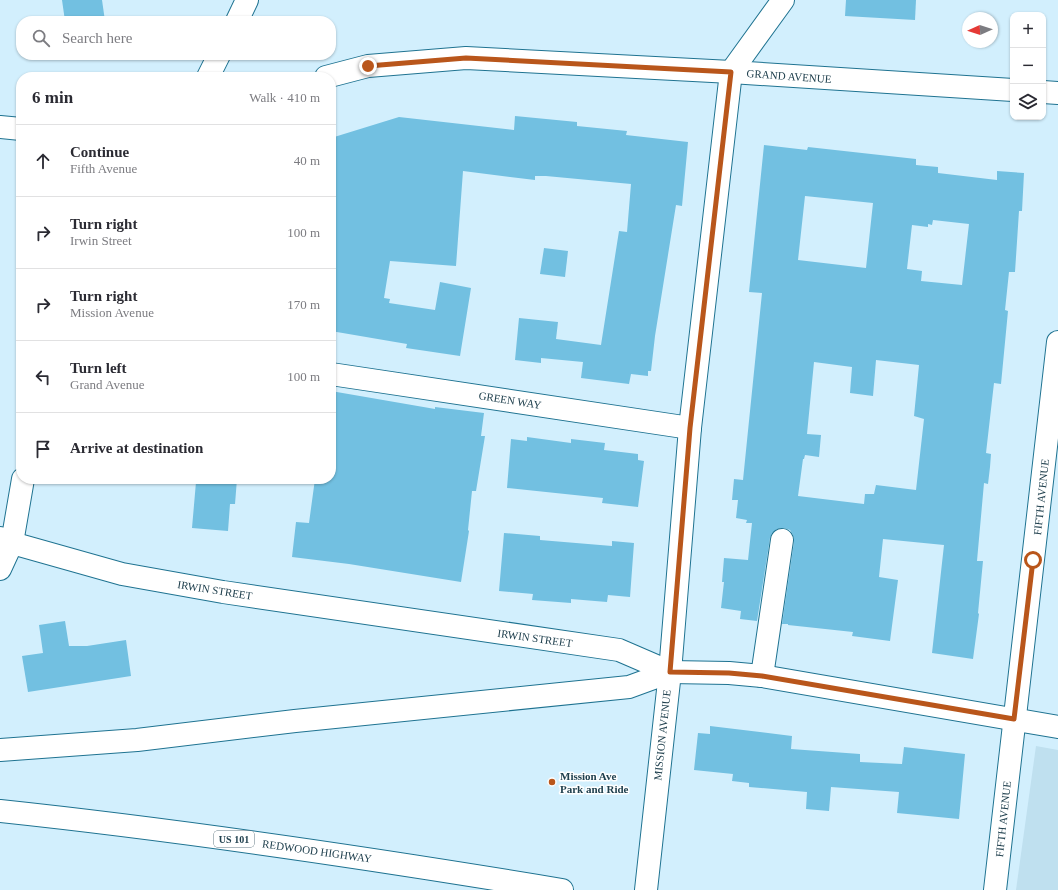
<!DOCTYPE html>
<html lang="en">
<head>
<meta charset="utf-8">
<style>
	body { margin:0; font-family:"Times New Roman",serif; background:#f7f7f7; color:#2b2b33 }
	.controls { position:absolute; right:12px; top:12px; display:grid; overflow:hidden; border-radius:8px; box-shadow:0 1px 3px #0004 }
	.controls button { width:36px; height:36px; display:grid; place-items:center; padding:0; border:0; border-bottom:1px solid #e1e1e2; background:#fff; color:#2b2b33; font:20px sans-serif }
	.compass { position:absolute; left:962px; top:12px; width:36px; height:36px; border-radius:50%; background:#fff; box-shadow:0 1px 3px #0004; rotate:267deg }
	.stop { position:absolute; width:12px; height:12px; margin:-9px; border:3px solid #b9561b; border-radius:50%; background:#fff }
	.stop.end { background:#b9561b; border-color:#fff; box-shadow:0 1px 4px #0008 }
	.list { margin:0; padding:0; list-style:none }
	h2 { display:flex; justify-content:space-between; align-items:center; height:52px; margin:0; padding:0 16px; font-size:17px }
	h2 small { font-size:13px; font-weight:400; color:#7c7c81 }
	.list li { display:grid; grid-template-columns:26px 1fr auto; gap:12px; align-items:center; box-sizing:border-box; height:72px; padding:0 16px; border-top:1px solid #e1e1e2 }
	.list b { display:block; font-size:15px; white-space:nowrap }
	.list p { margin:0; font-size:13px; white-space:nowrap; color:#7c7c81 }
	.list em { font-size:13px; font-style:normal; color:#7c7c81 }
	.icon { flex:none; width:22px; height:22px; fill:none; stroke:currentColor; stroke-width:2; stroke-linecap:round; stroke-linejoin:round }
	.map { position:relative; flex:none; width:1058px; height:890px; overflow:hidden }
	.search { position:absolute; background:#fff; box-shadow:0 1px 3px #0004; left:16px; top:16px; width:320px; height:44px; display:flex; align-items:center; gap:10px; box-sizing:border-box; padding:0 14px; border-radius:16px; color:#7c7c81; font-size:15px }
	.panel { position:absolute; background:#fff; box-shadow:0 1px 3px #0004; left:16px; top:72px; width:320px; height:412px; border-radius:16px }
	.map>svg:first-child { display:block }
	.built { fill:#bfe0ef }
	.building { fill:#72c0e1; fill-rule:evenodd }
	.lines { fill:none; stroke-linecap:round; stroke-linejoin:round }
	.minor-casing { stroke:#1f7391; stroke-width:24 }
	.major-casing { stroke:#1f7391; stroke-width:24 }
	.highway-casing { stroke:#1f7391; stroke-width:24 }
	.minor { stroke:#fff; stroke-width:22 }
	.major { stroke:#fff; stroke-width:22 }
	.highway { stroke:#fff; stroke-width:22 }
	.route { stroke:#b9561b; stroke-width:5 }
	.poi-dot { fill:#b9561b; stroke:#fff; stroke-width:1.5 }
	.labels { text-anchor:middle; stroke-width:3; stroke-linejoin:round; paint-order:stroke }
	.shield { fill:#fff; stroke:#637983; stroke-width:1 }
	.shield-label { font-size:10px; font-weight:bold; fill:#20404e }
	.street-label { font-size:11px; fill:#20404e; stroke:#fff }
	.poi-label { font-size:11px; font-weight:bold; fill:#20404e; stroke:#fff; text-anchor:start }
</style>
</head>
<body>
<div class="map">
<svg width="1058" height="890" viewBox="0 0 1058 890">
	<rect width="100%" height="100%" fill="#d2effd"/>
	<polygon class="built" points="1036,746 1058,750 1058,890 1016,890"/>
	<g class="building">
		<polygon points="62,0 102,0 105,21 65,21"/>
		<polygon points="846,0 916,0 915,20 845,16"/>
		<polygon points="515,116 577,122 577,126 627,131 626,135 688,142 682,206 676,205 655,336 651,371 648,371 648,376 631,374 629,384 581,378 583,362 541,358 541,363 515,360 519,318 558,322 556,339 601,345 619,231 627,232 631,184 546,176 535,176 535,180 463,171 456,266 390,261 384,298 390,299 389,303 435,310 440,282 471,288 460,356 406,348 407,344 331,331 331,138 399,117 514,130"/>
		<path d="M 764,145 L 807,150 L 808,147 L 916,159 L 916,165 L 938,167 L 938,173 L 997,180 L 997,171 L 1024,173 L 1022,211 L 1019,211 L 1015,272 L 1009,272 L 1005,310 L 1008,311 L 1001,384 L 994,383 L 986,453 L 991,454 L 990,467 L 988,484 L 984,483 L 977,561 L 983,561 L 978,613 L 979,614 L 973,659 L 932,653 L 944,545 L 883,539 L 879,577 L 898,580 L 890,641 L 852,636 L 853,632 L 788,625 L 788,624 L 782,624 L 794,542 L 793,535 L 790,530 L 784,528 L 777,529 L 772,533 L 770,538 L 757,621 L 740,619 L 741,611 L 721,608 L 724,582 L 722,582 L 724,558 L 748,560 L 752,523 L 746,523 L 747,520 L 736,518 L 738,500 L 732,500 L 734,479 L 743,480 L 762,293 L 749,292 ZM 805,196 L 873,203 L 866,268 L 798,260 ZM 933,220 L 969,224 L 962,285 L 921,281 L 922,271 L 907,269 L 912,225 L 928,227 L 928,224 L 932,225 ZM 876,360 L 919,365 L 914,416 L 924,419 L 916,490 L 876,485 L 874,494 L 865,494 L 864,504 L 798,496 L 803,459 L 804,459 L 805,455 L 819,457 L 821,435 L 807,434 L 814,362 L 852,367 L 850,393 L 873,396 Z"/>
		<polygon points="544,248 568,251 565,277 540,274"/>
		<polygon points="331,391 435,409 435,407 484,413 481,436 485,436 476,491 472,491 468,530 469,531 461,582 349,564 292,557 296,522 309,523 315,479 331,479"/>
		<polygon points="527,437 571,443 571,439 605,443 604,450 638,454 638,460 644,461 638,507 602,503 603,498 507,488 511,439 527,441"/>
		<polygon points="205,479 237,479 235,504 230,504 228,531 192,528 196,482 204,483"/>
		<polygon points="504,533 540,536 540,540 612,546 612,541 634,543 630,597 608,595 607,602 571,599 571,603 532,600 533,594 499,591"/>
		<polygon points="65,621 69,646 87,646 126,640 131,676 28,692 22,656 43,653 39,625"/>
		<polygon points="710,726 792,736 791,749 860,754 860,762 902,764 904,747 965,754 959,819 897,813 899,792 831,787 829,811 806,809 807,792 749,787 749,783 732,781 733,774 694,770 698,733 710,734"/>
	</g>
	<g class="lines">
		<g class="minor-casing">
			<g id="minor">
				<polyline points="237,21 247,0"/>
				<polyline points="208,77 219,55"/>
				<polyline points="326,77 368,66 466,58 731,72 1013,90"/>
				<polyline points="1043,92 1058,93"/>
				<polyline points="0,127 21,129"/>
				<polyline points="331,374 690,428"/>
				<polyline points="0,538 12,543 122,574 223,592 619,650 670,672"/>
				<polyline points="0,569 12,543 23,479"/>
				<polyline points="762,676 782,540"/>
				<polyline points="646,890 670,672 690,428 731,72 783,0"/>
				<polyline points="995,890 1058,342"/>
			</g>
		</g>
		<g class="major-casing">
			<polyline id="major" points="670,672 729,673 762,676 1058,727"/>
		</g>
		<g class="highway-casing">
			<g id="highway">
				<polyline points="0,750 137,740 295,721 629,687 670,672"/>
				<path d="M 0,811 C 188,831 375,859 562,890"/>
			</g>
		</g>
		<use href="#minor" class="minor"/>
		<use href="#major" class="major"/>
		<use href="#highway" class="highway"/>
	</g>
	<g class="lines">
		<polyline class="route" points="368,66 466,58 731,72 690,428 670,672 729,673 762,676 1014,719 1033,560"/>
	</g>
	<circle class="poi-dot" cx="552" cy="782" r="4"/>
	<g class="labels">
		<rect class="shield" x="214" y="831" width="40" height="16" rx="3"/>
		<g class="shield-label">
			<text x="234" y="843">US 101</text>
		</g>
		<g class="street-label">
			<text transform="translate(789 76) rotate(4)" y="4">GRAND AVENUE</text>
			<text transform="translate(510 400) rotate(9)" y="4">GREEN WAY</text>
			<text transform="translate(1041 497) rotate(-84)" y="4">FIFTH AVENUE</text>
			<text transform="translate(215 590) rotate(9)" y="4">IRWIN STREET</text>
			<text transform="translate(535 638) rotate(8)" y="4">IRWIN STREET</text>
			<text transform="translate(662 735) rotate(-84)" y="4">MISSION AVENUE</text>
			<text transform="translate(1003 819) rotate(-84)" y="4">FIFTH AVENUE</text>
			<text transform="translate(317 851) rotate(8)" y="4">REDWOOD HIGHWAY</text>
		</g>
		<g class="poi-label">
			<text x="560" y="780">Mission Ave<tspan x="560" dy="13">Park and Ride</tspan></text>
		</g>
	</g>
</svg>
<div class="controls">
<button>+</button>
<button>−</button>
<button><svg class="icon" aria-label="layers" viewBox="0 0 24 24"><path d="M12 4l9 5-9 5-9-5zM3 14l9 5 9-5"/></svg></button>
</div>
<svg class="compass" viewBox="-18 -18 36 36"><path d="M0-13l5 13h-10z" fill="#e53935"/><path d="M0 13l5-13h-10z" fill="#7c7c81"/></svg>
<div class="stop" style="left:1033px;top:560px"></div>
<div class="stop end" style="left:368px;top:66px"></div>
<div class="search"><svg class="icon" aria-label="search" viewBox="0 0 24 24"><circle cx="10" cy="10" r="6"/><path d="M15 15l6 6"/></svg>Search here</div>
<section class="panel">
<h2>6 min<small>Walk · 410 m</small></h2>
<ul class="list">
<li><svg class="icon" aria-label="ahead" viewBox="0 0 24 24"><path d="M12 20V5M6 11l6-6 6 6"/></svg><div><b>Continue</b><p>Fifth Avenue</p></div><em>40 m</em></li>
<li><svg class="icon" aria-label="right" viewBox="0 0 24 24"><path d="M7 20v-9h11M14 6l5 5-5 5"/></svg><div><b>Turn right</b><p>Irwin Street</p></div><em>100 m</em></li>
<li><svg class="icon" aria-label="right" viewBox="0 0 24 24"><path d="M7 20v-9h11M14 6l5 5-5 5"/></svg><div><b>Turn right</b><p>Mission Avenue</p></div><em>170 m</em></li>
<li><svg class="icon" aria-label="left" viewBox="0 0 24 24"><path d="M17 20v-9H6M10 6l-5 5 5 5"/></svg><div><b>Turn left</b><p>Grand Avenue</p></div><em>100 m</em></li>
<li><svg class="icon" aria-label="arrive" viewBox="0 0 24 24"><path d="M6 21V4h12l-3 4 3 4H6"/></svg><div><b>Arrive at destination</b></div></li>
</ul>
</section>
</div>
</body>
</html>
